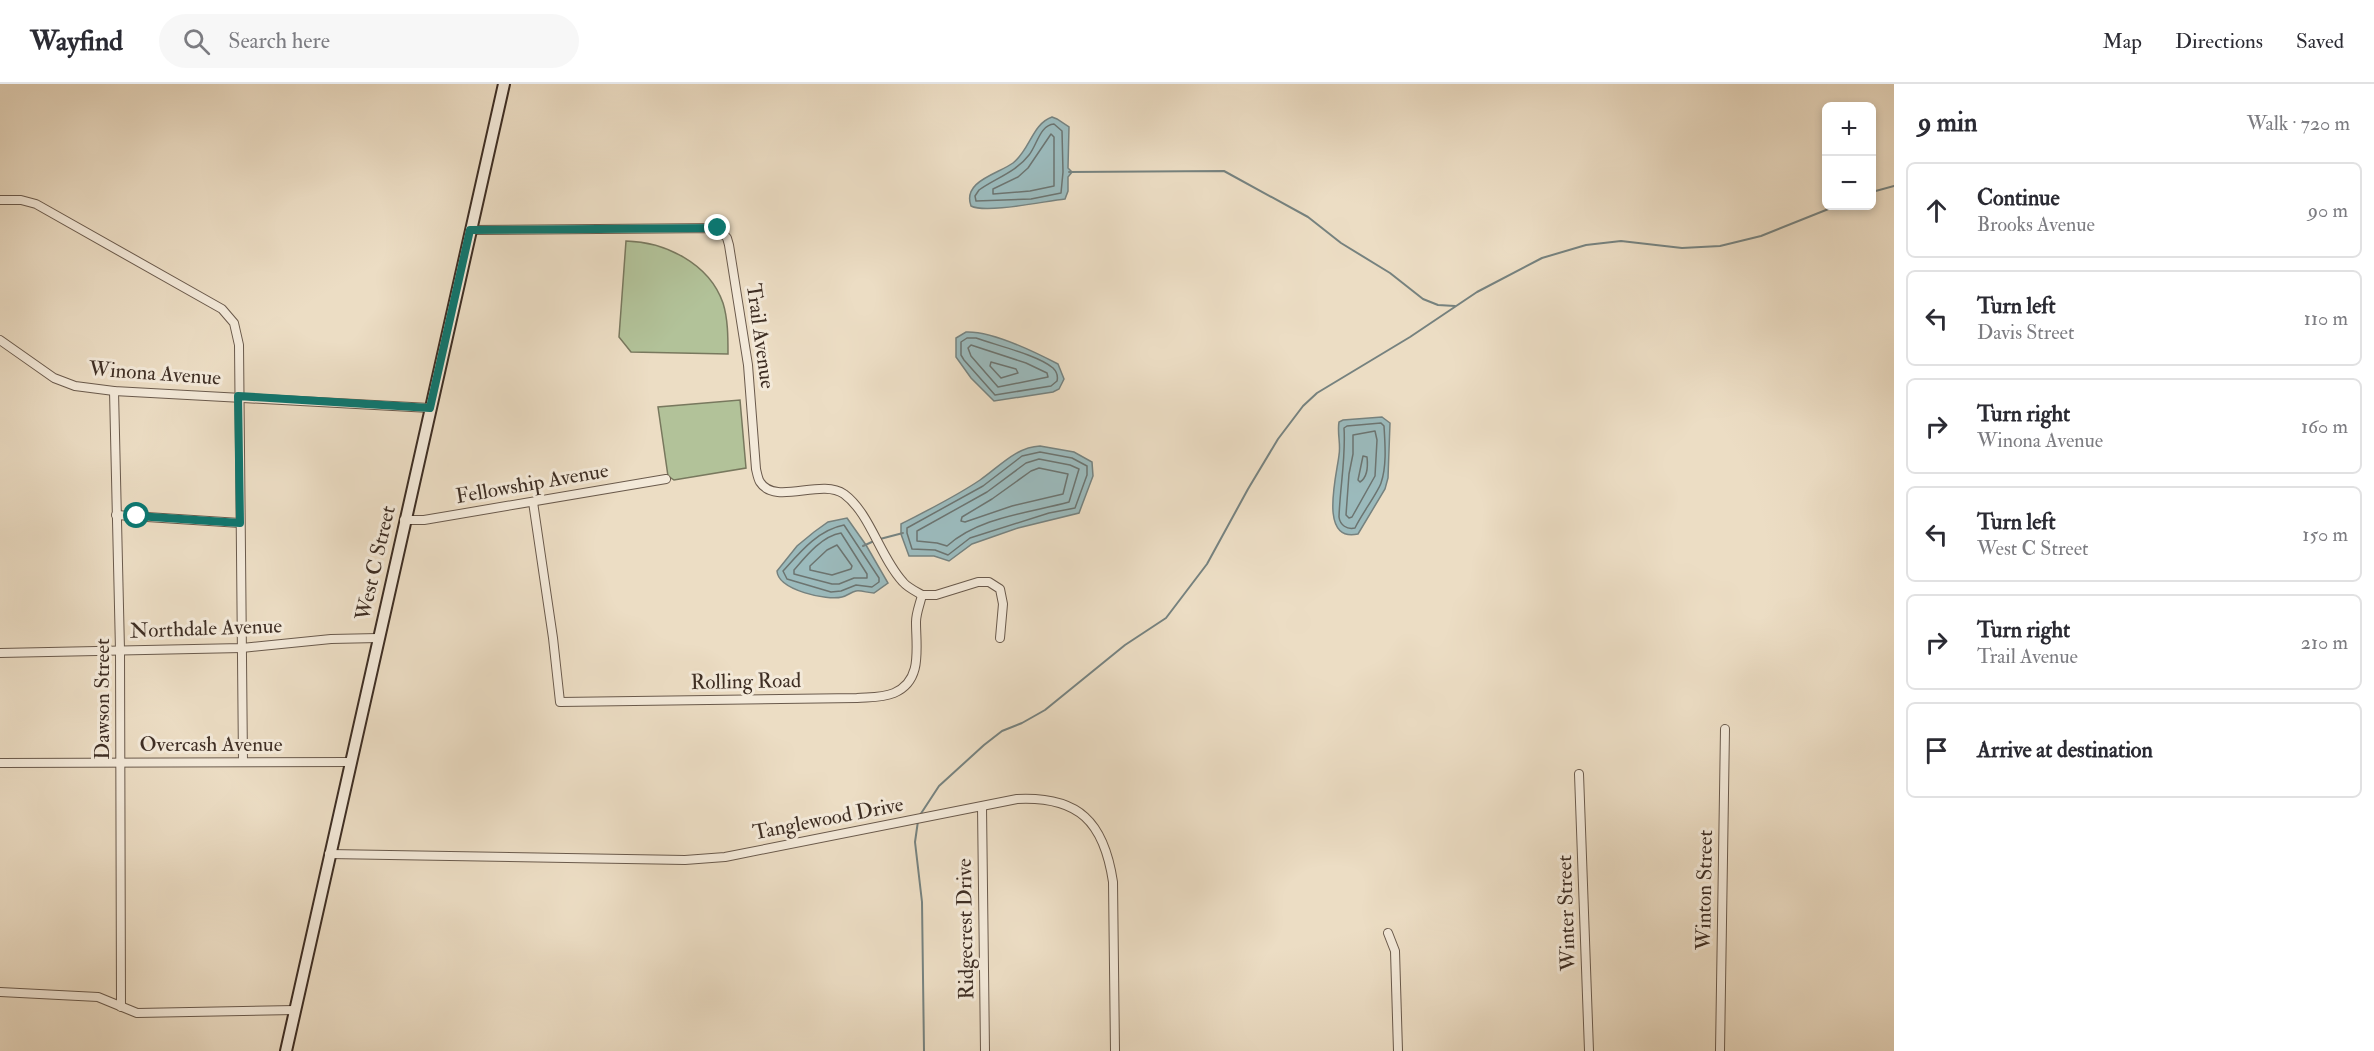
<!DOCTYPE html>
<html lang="en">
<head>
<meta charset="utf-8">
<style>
	body { margin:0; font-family:"IM FELL Double Pica",serif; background:#f7f7f7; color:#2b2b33 }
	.controls { position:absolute; right:18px; top:18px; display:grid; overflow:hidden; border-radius:9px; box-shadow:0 3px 9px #0003 }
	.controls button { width:54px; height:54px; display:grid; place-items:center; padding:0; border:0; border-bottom:2px solid #e1e1e2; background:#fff; color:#2b2b33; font:30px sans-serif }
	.stop { position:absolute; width:18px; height:18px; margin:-14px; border:4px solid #0f766e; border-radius:50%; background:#fff }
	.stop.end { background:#0f766e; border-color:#fff; box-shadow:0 2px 6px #0008 }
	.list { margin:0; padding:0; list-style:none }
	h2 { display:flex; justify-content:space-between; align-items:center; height:78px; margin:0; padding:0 24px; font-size:26px }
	h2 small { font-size:20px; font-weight:400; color:#7c7c81 }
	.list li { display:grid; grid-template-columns:39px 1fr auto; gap:18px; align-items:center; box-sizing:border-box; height:96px; margin:0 12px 12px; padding:0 12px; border:2px solid #e1e1e2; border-radius:9px }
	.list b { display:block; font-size:22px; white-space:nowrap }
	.list p { margin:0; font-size:20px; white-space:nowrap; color:#7c7c81 }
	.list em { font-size:20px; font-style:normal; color:#7c7c81 }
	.icon { flex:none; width:33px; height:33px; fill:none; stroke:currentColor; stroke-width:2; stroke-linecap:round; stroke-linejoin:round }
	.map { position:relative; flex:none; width:1894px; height:967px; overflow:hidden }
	header { display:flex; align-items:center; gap:36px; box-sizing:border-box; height:84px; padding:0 30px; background:#fff; border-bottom:2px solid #e1e1e2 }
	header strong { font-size:28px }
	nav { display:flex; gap:33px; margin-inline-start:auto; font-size:21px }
	.search { width:420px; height:54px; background:#f7f7f7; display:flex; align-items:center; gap:15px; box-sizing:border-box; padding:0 21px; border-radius:33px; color:#7c7c81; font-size:22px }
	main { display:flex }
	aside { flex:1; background:#fff }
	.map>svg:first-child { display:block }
	.green { fill:#b2c299; stroke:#78785e; stroke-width:1.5 }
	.water { fill:#9bbabc; stroke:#76827f; stroke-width:1.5 }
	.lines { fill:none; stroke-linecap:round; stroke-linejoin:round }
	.shore { stroke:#6c7470; stroke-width:1.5 }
	.stream { stroke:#76827f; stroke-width:2 }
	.street-casing { stroke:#6a5a4c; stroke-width:10 }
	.secondary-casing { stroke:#3e2e24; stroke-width:14 }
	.street { stroke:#f3e9d9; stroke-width:8 }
	.secondary { stroke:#f3e9d9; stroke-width:10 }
	.route { stroke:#0f766e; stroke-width:8 }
	.labels { text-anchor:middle; stroke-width:6; stroke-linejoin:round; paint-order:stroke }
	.street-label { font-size:21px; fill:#3e2e24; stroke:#f3e9d9 }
</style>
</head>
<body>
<header>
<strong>Wayfind</strong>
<div class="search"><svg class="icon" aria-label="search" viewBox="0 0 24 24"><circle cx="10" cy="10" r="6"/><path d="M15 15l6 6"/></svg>Search here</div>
<nav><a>Map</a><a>Directions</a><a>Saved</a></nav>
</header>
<main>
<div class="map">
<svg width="1894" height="967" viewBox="0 0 1894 967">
	<rect width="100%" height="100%" fill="#ecddc4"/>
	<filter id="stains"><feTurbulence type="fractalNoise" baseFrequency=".00333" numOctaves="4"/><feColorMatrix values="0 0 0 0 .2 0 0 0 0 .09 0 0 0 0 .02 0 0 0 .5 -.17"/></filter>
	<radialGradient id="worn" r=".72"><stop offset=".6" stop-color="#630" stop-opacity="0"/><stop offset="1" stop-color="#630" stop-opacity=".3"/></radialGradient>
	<g class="green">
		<path d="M 626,157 C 665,158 709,179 723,219 C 728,235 728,253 728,270 L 631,268 L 619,253 Z"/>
		<polygon points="740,316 746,384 674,396 668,392 658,323"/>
	</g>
	<g class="water">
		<path d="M 1052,33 L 1057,35 L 1069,43 L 1068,84 L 1072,88 L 1068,93 L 1068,107 L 1065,115 C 1045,117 986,130 971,122 C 962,97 998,90 1013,79 C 1030,66 1032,40 1052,33 Z"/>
		<path d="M 966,248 C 991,247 1035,268 1058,280 L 1064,295 L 1059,305 L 1053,308 L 994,317 L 971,294 L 956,273 L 956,254 Z"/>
		<path d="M 1382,333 L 1390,339 L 1388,394 L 1385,405 L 1358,450 C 1318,459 1337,390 1339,371 C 1341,360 1337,349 1339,338 L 1343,336 Z"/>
		<path d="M 1040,362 L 1074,368 L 1092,378 L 1093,392 L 1079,429 L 1018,444 L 972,460 L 949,477 L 934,472 L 909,472 L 901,450 L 901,440 C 928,426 955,413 980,396 C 999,383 1016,363 1040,362 Z"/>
		<path d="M 847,434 L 866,461 L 888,499 L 874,509 C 868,509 861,506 856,507 C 851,508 847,512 842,513 C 827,517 778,506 777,487 L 797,462 L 814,448 L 828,438 Z"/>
	</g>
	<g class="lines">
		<g class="shore">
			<path d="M 1054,40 L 1062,47 L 1063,88 L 1061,109 L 1031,115 L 976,117 L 975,112 L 979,106 C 996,94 1016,88 1029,71 C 1037,61 1040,41 1054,40 Z"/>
			<polygon points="1051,50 1054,53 1054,102 1030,107 993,110 993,105 1018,93 1028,84"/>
			<path d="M 967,254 L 976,254 C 995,261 1038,271 1053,284 C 1057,288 1058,293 1057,297 L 1051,302 L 995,311 L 964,276 L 961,271 L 961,258 Z"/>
			<polygon points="971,261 1026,279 1047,289 1048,293 998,303 971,272 968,264"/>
			<polygon points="991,278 1016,285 1018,289 1001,294 990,282"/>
			<path d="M 1381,339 L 1384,342 C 1385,359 1387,382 1381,399 C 1377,410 1361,431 1355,444 C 1347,446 1340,441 1339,433 C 1340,403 1346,373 1344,344 L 1347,342 Z"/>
			<polygon points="1375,347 1377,356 1375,392 1352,433 1349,434 1346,431 1349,390 1353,370 1353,351"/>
			<polygon points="1040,368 1072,374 1087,382 1087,391 1075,424 1049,429 970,454 948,471 935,466 912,465 907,449 907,444 983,402 1022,372"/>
			<path d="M 1363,372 L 1367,373 C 1368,382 1368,393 1360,398 L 1358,396 Z"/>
			<path d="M 1039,375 L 1070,381 L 1079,385 L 1069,418 C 1029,429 979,433 947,462 L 937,459 L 917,457 L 917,447 L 987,408 L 1026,379 Z"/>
			<polygon points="1039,384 1068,390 1063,410 1012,422 965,438 961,437 962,433 992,415 1031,387"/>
			<path d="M 844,441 L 879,494 L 879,498 L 872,503 L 856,501 L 841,507 L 831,508 L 787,495 L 783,487 C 800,468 818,446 844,441 Z"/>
			<path d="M 841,449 L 867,490 L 867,494 L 854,494 L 839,500 L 832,500 L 794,490 L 794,486 C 806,472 822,452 841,449 Z"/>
			<polygon points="837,461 852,482 851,485 832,491 810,486 810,482 827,466"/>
		</g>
		<g class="stream">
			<polyline points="1069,88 1224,87 1308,133 1341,159 1390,189 1423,215 1438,221 1455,222"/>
			<polyline points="1872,108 1894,102"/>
			<polyline points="880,455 903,449"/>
			<polyline points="863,462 874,457"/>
			<polyline points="920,731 939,702 984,661 1002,647 1022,639 1045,626 1125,561 1166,534 1207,480 1248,405 1278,355 1303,322 1317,309 1410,253 1477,208 1542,174 1586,161 1621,157 1682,164 1720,162 1761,152 1836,122"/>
			<polyline points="918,737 915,758 922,818 924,967"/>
		</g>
		<g class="street-casing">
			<g id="street">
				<polyline points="0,116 21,116 36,120 222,225 234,239 239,261 243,678"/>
				<path d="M 470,146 L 718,144 L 727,154 L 729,161 L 748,281 L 756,385 C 757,389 758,395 760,398 C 775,422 821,394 844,410 C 870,429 880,473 903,498 C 907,503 915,507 922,511"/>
				<polyline points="0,256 54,294 75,302 114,307 430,324"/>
				<polyline points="114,307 120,566 121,923"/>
				<path d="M 533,418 L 553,554 L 560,618 L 857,614 C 869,613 882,614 894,609 C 923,597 916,564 916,538 C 916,529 920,520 922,511"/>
				<polyline points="116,431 240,439"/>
				<polyline points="404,436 424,436 666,395"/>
				<polyline points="922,511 936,511 978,498 989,498 1000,505 1003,520 1000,554"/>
				<polyline points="0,569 242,564 331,555 378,554"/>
				<polyline points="0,679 350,678"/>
				<polyline points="1579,690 1589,967"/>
				<polyline points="982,723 985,967"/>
				<path d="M 329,770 L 685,776 L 725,773 L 1017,715 C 1079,712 1104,738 1113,798 L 1115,967"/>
				<polyline points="1388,849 1395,867 1398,967"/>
				<polyline points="0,908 98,913 137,929 295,926"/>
				<polyline points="1720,967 1725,645"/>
			</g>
		</g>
		<g class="secondary-casing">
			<polyline id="secondary" points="286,967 504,0"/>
		</g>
		<use href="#street" class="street"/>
		<use href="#secondary" class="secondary"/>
	</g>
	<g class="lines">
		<polyline class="route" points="137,432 240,439 238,312 430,324 470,146 718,144"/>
	</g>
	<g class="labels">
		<g class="street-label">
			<text transform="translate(761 252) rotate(82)" y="7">Trail Avenue</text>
			<text transform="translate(155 289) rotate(4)" y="7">Winona Avenue</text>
			<text transform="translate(532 399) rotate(-10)" y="7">Fellowship Avenue</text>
			<text transform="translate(375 479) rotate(-77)" y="7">West C Street</text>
			<text transform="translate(206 544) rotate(-2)" y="7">Northdale Avenue</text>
			<text transform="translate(746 597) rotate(-1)" y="7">Rolling Road</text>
			<text transform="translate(102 615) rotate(-90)" y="7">Dawson Street</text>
			<text x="211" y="667">Overcash Avenue</text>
			<text transform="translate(828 734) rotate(-11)" y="7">Tanglewood Drive</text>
			<text transform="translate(1704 806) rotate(-89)" y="7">Winton Street</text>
			<text transform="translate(1566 829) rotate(-92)" y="7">Winter Street</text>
			<text transform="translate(965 845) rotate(-91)" y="7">Ridgecrest Drive</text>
		</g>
	</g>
	<rect width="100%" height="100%" filter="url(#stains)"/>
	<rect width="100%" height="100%" fill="url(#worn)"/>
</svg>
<div class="controls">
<button>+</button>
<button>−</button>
</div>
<div class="stop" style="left:137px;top:432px"></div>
<div class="stop end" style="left:718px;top:144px"></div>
</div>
<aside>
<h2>9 min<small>Walk · 720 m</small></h2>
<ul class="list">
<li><svg class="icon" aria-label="ahead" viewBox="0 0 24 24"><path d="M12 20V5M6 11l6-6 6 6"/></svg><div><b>Continue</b><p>Brooks Avenue</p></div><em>90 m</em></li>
<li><svg class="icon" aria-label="left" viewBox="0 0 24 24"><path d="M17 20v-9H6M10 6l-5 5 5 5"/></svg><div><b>Turn left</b><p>Davis Street</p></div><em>110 m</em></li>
<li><svg class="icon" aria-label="right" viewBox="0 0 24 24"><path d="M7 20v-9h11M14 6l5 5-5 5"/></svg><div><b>Turn right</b><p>Winona Avenue</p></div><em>160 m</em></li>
<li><svg class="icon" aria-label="left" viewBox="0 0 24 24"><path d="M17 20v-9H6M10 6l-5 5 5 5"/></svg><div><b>Turn left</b><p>West C Street</p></div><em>150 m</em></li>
<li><svg class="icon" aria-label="right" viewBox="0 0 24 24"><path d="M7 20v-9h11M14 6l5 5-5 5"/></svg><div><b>Turn right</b><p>Trail Avenue</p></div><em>210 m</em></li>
<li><svg class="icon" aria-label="arrive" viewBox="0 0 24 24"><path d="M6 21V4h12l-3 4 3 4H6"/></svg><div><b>Arrive at destination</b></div></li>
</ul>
</aside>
</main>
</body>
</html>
